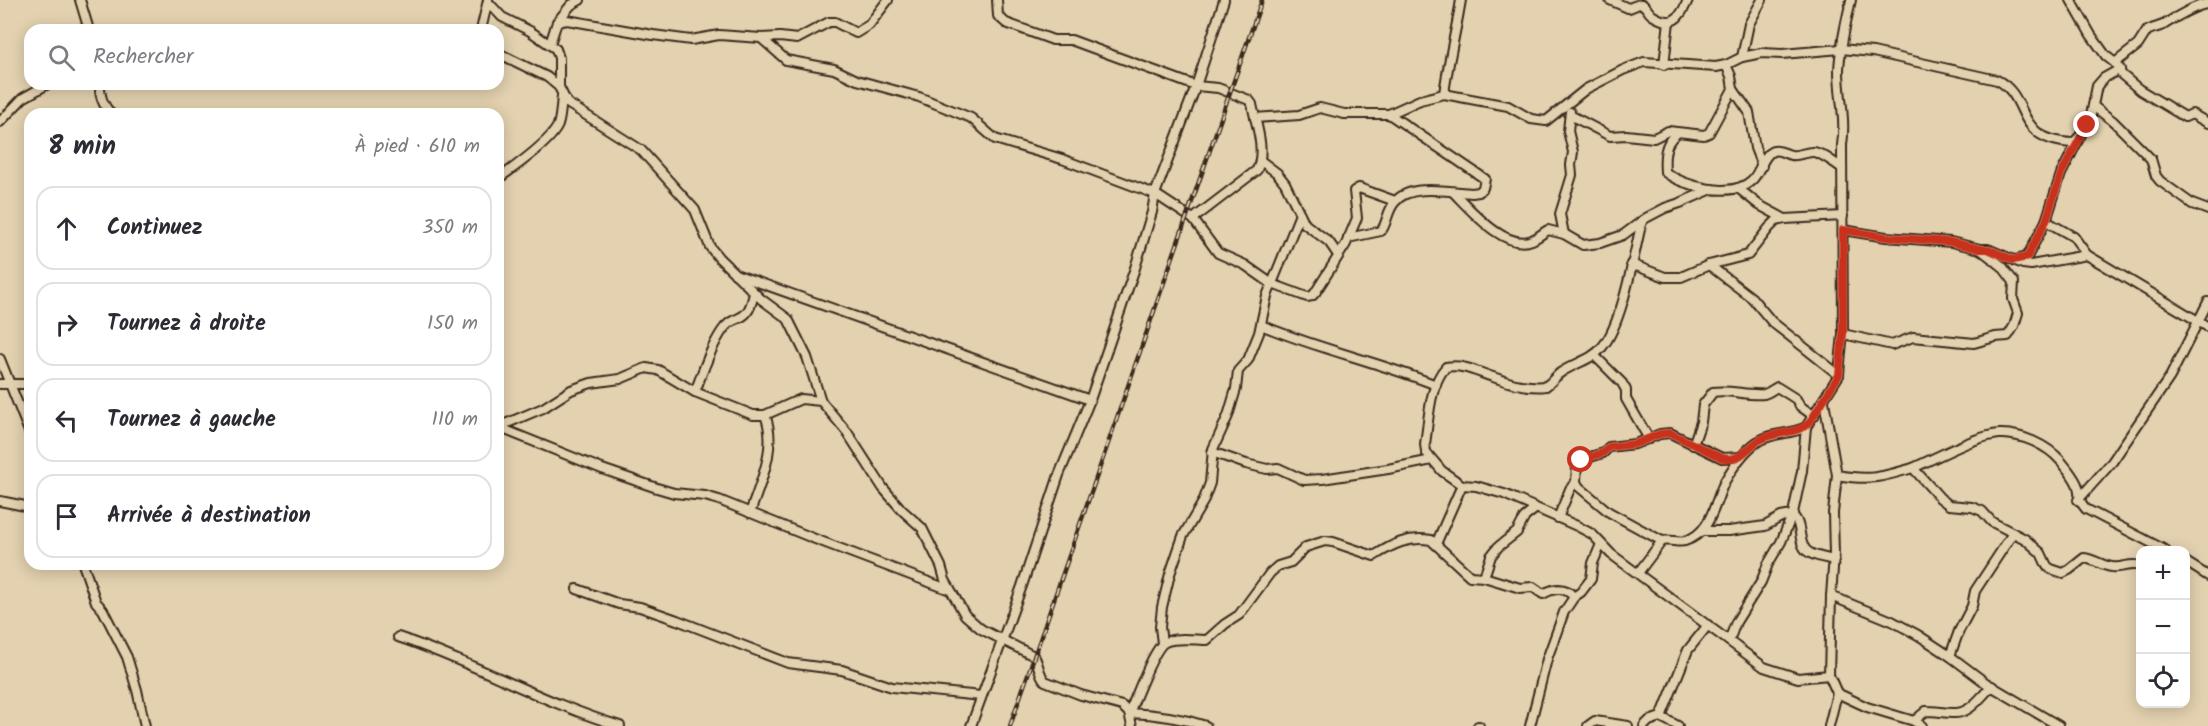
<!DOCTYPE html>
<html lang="fr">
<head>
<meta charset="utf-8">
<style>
	body { margin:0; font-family:Kalam,sans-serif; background:#f2f2f3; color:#2b2b33 }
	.controls { position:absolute; right:18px; bottom:18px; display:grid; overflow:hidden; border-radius:12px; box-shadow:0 3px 15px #0003 }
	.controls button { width:54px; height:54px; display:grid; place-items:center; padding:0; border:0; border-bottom:2px solid #e1e1e2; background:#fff; color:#2b2b33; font:30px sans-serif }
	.stop { position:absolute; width:18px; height:18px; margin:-14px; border:4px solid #c8321e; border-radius:50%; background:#fff }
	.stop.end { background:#c8321e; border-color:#fff; box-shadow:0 2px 6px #0008 }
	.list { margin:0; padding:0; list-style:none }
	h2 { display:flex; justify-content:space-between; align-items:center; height:78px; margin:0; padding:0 24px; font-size:26px }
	h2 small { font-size:20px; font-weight:400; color:#7c7c81 }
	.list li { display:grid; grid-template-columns:39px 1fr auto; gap:18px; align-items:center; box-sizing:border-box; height:84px; margin:0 12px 12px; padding:0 12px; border:2px solid #e1e1e2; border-radius:18px }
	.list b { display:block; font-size:22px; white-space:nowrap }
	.list em { font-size:20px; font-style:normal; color:#7c7c81 }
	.icon { flex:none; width:33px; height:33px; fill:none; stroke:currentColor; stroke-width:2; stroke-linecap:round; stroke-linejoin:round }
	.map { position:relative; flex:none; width:2208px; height:726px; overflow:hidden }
	.search { position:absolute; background:#fff; box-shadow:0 3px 15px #0003; left:24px; top:24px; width:480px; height:66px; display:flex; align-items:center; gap:15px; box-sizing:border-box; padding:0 21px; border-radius:18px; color:#7c7c81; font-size:22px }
	.panel { position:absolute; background:#fff; box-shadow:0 3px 15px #0003; left:24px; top:108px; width:480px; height:462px; border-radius:18px }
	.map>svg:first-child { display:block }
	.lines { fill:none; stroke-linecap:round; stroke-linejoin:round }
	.minor-casing { stroke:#3b2a1e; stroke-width:12 }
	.minor { stroke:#e3d1af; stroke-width:8 }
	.rail-casing { stroke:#3b2a1e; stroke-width:4.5 }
	.rail { stroke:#e3d1af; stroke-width:2; stroke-dasharray:7; stroke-linecap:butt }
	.route { stroke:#c8321e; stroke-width:8 }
</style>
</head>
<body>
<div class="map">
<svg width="2208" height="726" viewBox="0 0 2208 726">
	<rect width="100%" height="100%" fill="#e3d1af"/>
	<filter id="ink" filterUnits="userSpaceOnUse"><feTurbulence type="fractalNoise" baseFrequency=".0167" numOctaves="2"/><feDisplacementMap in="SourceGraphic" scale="12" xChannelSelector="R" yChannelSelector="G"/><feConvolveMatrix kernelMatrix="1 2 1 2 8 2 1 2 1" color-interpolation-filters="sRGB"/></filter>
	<g filter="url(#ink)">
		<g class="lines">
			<g class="minor-casing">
				<g id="minor">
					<polyline points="80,0 89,30"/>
					<path d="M 997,0 L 998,16 L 1006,23 L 1053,40 L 1071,40 L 1196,86 L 1218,88 L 1249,100 L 1252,104 C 1256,125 1266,149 1257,170 L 1193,219"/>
					<path d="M 1610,0 L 1628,8 C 1632,8 1638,3 1642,4 C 1646,6 1648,12 1652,15 C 1672,28 1680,19 1688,0"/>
					<polyline points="2071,0 2091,35 2106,56 2115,63 2122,75 2140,90 2185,117 2192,114 2208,123"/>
					<polyline points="488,2 502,17 530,31 556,49 559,58 559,87"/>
					<polyline points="557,22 571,5 580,0"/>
					<polyline points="481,30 488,0"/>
					<polyline points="761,38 786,60 834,69 857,80 919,97 971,118 995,139 1062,159 1155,194 1193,219 1218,253 1245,265 1272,284 1307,297 1312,296 1315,293 1346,244 1357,218 1354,191 1359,188 1395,201"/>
					<polyline points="550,44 557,22 567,20 653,35 691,40 719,35 761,38 780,37 797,39 829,22 835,22 856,33 869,25 888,0"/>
					<path d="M 498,53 L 547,77 L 559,87 L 567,103 L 641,150 L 695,210 L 710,247 L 719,258 L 761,299 L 788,319 L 807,357 L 821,401 L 847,432 L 883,488 L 902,510 L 922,528 L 941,566 L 945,580 L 965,615 L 981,629 L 1034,656 C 1039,664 1039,675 1045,681 L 1081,695 L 1122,706 L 1129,713 L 1132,726"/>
					<polyline points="1742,57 1749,24 1762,0"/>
					<path d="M 2115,63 L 2138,45 L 2147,31 C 2152,28 2160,27 2165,24 C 2174,18 2198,4 2208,4"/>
					<polyline points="1664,65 1669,21"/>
					<polyline points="1726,65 1731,76 1733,89 1749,112 1755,148 1762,166"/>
					<path d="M 100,84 C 99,96 103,105 111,114"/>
					<path d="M 1444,94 C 1448,62 1456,32 1461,0"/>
					<polyline points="2093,106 2113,121 2151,159 2156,176 2160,181 2192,204 2208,210"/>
					<polyline points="1570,115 1610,136 1626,135 1654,138 1668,131 1704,135 1709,133 1733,89"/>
					<path d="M 1255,118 L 1299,115 L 1320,108 L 1344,114 L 1389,114 L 1420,100 L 1444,94 L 1508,106 L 1531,119 L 1546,121 L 1586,89 L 1623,70 L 1644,62 L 1716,67 L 1726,65 L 1742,57 L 1762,53 L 1782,54 L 1841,49 L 1873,52 L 1997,80 C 2032,98 2012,140 2073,143 L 2080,136"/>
					<polyline points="0,122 23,98 48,84"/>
					<path d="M 1676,134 C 1664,143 1664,158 1665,172 C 1684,187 1733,199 1752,180 C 1760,173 1763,154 1773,151 C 1780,149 1785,154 1791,155 C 1798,157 1806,151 1814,152 C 1824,154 1834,163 1842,168"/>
					<polyline points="1261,161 1277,173 1285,183 1305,224 1329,242 1338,255"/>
					<path d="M 498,179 C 513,168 552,141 558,125 C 561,116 561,105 562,96"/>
					<polyline points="1738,188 1759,205 1785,219"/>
					<path d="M 1453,192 C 1470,209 1505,251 1532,240 C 1537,238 1543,233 1548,230 L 1564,234 L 1583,245 L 1600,243 L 1623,235 L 1646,218 L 1665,208 L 1680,203 L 1712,189"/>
					<path d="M 1642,221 C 1634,253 1623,322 1603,346 C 1593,360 1574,363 1560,373 C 1555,377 1552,382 1546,386 C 1530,388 1509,383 1493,377 C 1477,372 1464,364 1446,367 C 1429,385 1429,420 1425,444 L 1426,452 L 1442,471 L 1462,485 L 1476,486 L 1504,494 L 1577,526 L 1592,534 L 1611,554 L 1764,667 L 1798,678 L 1829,675"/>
					<polyline points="2046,221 2074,237 2087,255 2208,327"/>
					<polyline points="1843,230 1886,237 1951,242 1980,249 1988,249 2023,264 2031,265 2087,255"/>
					<polyline points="1564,234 1560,214 1572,175 1571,165 1573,152 1568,131 1570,112"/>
					<path d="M 1348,238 L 1381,231 C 1387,225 1387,210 1395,202 C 1410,183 1450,192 1472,193 L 1479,192 L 1483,188 L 1485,179 L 1389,114"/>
					<polyline points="2015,260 2027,257 2046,221 2061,174 2091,115 2097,86 2104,78 2120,69"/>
					<polyline points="1631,264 1665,277 1681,277 1709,265 1748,255 1769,228 1776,221 1785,219 1843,216"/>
					<polyline points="1709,265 1752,298 1772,322 1839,375"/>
					<polyline points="735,274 1090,400"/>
					<path d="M 1261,325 C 1318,349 1379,362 1436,385"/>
					<polyline points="1843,334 1892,345 1913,337 1974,343 1995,337 2008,336 2014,326 2018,313 2013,299 2014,282 2002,266 1980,249"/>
					<polyline points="1594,355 1622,383 1626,390 1626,399 1649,439"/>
					<polyline points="0,359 10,384 30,384"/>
					<polyline points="0,384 10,384 30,434"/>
					<path d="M 695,392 C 703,371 710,349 722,331 C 735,311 747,328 754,293"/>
					<polyline points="1824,401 1837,475 1833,513 1834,555 1831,596 1829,675 1837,693 1829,726"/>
					<polyline points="498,427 602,469 657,488 674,493 705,496 719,500 815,539 950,590"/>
					<polyline points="498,427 543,408 571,390 591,383 620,379 646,368 658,370 695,392 753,415 765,415 801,399 821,401"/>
					<path d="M 1693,445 L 1701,422 L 1703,405 L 1713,392 C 1730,389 1747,396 1764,394 C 1769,393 1773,389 1777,387 L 1796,399 L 1800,406 L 1814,416"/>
					<polyline points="1212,452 1246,464 1267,469 1278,468 1304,480 1322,479 1388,469 1432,460"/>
					<path d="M 1913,468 C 1936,458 1975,436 1999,434 C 2021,433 2047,445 2061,461 C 2066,467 2074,477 2077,484 C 2082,496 2075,496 2086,509 L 2165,550"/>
					<path d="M 1837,475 C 1871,481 1881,477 1913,468 L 1940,498 L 1949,505 L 1972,507 L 1982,511 L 1992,522 L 2025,539 L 2041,553 L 2047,566 L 2051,569 L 2063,573 L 2069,570 L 2084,558 C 2094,559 2102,566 2112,567 C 2123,569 2130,562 2140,566"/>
					<polyline points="2078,500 2112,462 2170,377 2208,302"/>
					<polyline points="0,501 30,507"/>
					<path d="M 750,513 C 760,483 778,447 765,415"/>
					<polyline points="1558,518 1570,489 1576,482"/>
					<path d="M 1702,531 L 1729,531 L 1765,526 L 1781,517 L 1792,515 C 1804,524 1796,546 1810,553 C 1817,557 1827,558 1834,560"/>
					<polyline points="1662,541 1609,512 1579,487 1576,482 1577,463 1581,460 1603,453 1609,447 1635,444 1660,434 1670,433 1722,458 1741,457"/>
					<polyline points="1436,544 1462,485"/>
					<polyline points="2186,562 2208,576"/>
					<polyline points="83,564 96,602 103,610 127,657 137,690 145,726"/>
					<path d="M 1638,573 L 1662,541 C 1670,539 1678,543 1685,541 C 1712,533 1714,502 1725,481 C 1733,467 1744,451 1757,442 C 1772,432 1791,435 1806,427 L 1839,375 L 1840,363 L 1843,334 L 1842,145 C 1846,117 1839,97 1839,70 C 1840,46 1846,23 1851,0"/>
					<polyline points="1484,577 1491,556 1498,547 1517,532 1525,517 1535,509"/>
					<polyline points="577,589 619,604 640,607 677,620 788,663 842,670 892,687 981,696"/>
					<polyline points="1831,596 1892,621 1918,635 1950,656 1986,683 2059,726"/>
					<path d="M 398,637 C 474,662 543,703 620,726"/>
					<polyline points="1729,641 1736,622 1761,582 1768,564 1781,542 1793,513 1802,471 1806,427"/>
					<polyline points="1162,643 1160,627 1162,607 1170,574 1183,536 1203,502 1210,483 1213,449 1228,416 1236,389 1238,371 1248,360 1259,333 1267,296 1300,214"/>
					<polyline points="1950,656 1959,631 1972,606 1975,591 2013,533"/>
					<polyline points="1837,693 1867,707 1914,721 1922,726"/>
					<polyline points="1661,717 1688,650 1708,625"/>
					<path d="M 1914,721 L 1926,711 C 1936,711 1945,713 1954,713 C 1970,714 1981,696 1992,686"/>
					<polyline points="971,726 1022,586 1059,475 1090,400 1135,268 1152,212 1155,194 1196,86 1224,0"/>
					<path d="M 1206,726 C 1179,717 1157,714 1129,713 C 1135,700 1154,647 1165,642 C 1176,637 1195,640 1207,640 L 1225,624 L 1239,615 L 1270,573 L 1278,566 L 1291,562 L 1306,547 L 1325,541 L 1333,542 L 1374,556 C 1393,544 1409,536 1431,540 L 1470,576 L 1484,577 L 1520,588 L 1533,587 L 1543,594 C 1554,588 1565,586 1574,597"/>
					<polyline points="1478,726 1479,726"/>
					<polyline points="1530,726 1547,659 1564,612 1574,597 1581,592 1591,579 1593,563 1601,544"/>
					<polyline points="1588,726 1595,721 1628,726"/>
					<polyline points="1644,726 1649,721 1661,717 1678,726"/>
				</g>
			</g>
			<use href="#minor" class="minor"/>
			<g class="rail-casing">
				<polyline id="rail" points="1010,726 1262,0"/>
			</g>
			<use href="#rail" class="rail"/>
		</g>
	</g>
	<g class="lines" filter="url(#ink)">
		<path class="route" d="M 1581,460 L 1603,453 L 1609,447 L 1635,444 L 1660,434 L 1670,433 L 1722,458 C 1740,462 1745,450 1758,441 C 1775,430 1796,436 1810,422 L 1839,375 L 1843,334 L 1843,230 L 1886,237 L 1951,242 L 1980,249 L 1988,249 L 2013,260 L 2027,257 L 2046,221 L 2061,174 L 2087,125"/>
	</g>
</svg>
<div class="controls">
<button>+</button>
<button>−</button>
<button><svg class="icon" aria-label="locate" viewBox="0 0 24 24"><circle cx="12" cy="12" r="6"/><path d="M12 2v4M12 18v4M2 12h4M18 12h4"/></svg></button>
</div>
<div class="stop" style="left:1581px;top:460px"></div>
<div class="stop end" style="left:2087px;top:125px"></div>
<div class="search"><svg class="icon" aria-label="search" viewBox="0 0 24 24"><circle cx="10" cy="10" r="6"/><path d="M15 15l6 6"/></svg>Rechercher</div>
<section class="panel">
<h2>8 min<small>À pied · 610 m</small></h2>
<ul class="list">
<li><svg class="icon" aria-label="ahead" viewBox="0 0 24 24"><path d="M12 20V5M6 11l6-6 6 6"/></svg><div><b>Continuez</b></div><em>350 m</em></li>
<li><svg class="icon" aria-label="right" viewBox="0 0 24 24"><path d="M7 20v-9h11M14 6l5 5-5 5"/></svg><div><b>Tournez à droite</b></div><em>150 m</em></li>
<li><svg class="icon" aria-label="left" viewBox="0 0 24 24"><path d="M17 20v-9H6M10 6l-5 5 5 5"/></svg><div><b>Tournez à gauche</b></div><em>110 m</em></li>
<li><svg class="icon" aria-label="arrive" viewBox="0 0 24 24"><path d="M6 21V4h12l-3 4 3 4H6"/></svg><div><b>Arrivée à destination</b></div></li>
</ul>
</section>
</div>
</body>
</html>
